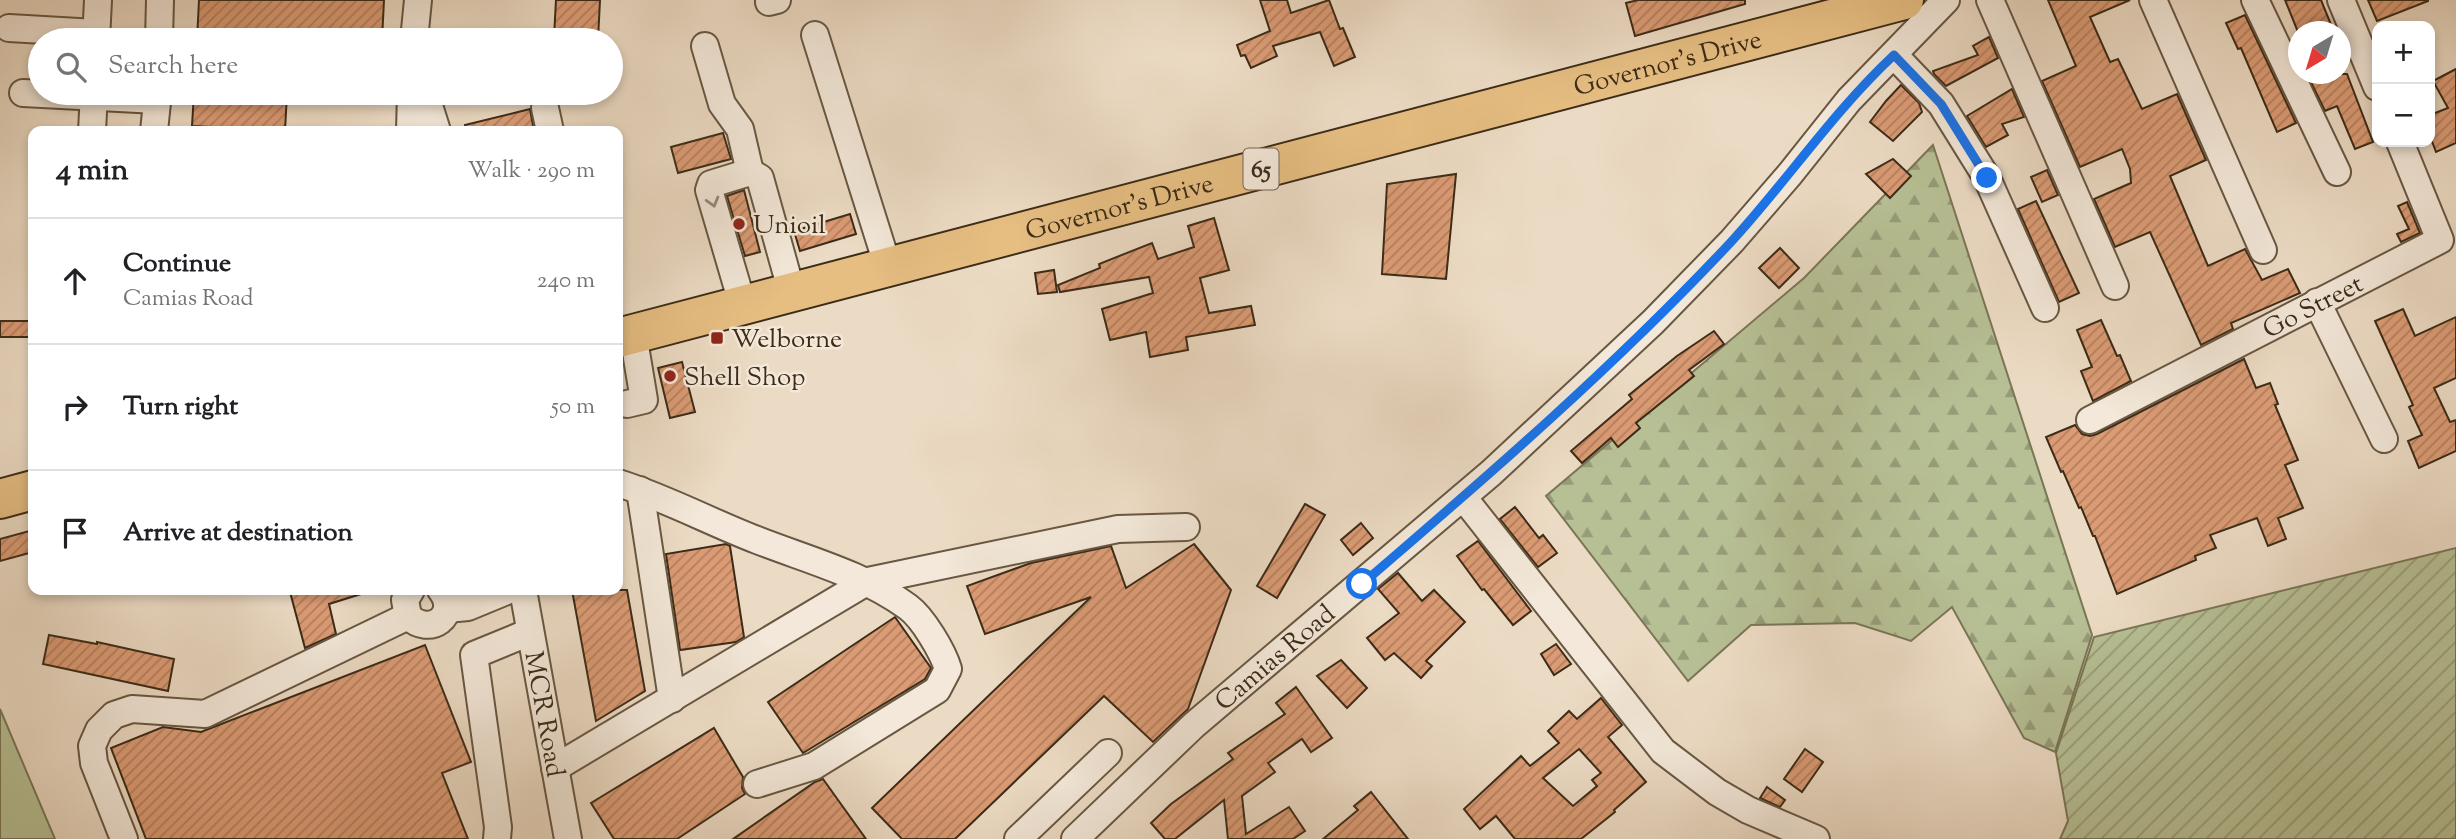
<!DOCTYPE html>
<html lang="en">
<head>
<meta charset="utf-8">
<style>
	body { margin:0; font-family:"Sorts Mill Goudy",serif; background:#f2f2f2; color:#202124 }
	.controls { position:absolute; right:21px; top:21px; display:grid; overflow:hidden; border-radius:14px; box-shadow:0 4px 10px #0003 }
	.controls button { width:63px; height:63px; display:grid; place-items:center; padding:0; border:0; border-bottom:2px solid #e0e0e0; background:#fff; color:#202124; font:35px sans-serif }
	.compass { position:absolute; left:2288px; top:21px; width:63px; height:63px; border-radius:50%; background:#fff; box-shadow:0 4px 10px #0003; rotate:218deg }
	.stop { position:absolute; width:21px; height:21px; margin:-16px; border:5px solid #1a73e8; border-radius:50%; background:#fff }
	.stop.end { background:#1a73e8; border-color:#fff; box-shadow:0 2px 7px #0008 }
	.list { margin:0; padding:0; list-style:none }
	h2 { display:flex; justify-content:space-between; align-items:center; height:91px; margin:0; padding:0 28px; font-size:30px }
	h2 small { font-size:23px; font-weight:400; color:#757577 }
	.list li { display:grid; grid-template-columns:46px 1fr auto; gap:21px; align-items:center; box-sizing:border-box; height:126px; padding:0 28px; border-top:2px solid #e0e0e0 }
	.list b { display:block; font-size:26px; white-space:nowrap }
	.list p { margin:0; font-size:23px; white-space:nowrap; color:#757577 }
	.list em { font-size:23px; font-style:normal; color:#757577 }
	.icon { flex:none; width:38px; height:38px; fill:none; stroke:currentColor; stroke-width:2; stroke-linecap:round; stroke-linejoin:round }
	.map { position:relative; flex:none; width:2456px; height:839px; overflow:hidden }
	.search { position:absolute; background:#fff; box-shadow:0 4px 10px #0003; left:28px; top:28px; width:595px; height:77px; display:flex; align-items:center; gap:18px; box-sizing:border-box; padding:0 24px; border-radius:38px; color:#757577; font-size:26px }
	.panel { position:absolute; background:#fff; box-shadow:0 4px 10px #0003; left:28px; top:126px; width:595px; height:469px; border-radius:14px }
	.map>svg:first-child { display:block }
	.grass { fill:#b7c095; stroke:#7a7656; stroke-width:2 }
	.forest { fill:url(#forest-firs); stroke:#7a7656; stroke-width:2 }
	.garden { fill:url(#garden-furrows); stroke:#7a7656; stroke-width:2 }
	.building { fill:url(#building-hatch); stroke:#3c2b17; stroke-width:2; fill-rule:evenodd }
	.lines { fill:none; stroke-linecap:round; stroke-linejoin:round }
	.minor-casing { stroke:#685742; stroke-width:30 }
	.highway-casing { stroke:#3c2b17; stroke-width:42 }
	.minor { stroke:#f3e8d9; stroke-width:26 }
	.highway { stroke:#e6be82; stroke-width:38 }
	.oneway { stroke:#988a78 }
	.route { stroke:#1a73e8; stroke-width:9 }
	.poi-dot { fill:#8f2418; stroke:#f3e8d9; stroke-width:2.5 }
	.labels { text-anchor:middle; stroke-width:5; stroke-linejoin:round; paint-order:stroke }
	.shield { fill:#f3e8d9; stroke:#736451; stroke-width:2 }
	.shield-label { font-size:24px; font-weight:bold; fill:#3c2b17 }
	.street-label { font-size:26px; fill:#3c2b17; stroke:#f3e8d9 }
	.poi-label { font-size:26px; fill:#3c2b17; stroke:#f3e8d9; text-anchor:start }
</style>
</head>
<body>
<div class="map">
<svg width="2456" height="839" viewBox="0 0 2456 839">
	<defs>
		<pattern id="forest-firs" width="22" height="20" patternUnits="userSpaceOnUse" patternTransform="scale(1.75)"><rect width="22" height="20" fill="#b7c095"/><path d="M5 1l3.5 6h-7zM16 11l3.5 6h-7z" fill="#969c79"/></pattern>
		<pattern id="garden-furrows" width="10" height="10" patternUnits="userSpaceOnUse" patternTransform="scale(1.75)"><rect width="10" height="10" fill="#b7c095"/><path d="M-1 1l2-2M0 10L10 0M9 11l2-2" fill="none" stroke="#969c79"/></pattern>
		<pattern id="building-hatch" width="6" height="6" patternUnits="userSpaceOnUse" patternTransform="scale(1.75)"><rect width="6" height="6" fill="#db9b74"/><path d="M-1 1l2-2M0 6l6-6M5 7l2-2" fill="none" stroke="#b37f5e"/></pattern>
	</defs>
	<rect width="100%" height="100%" fill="#ecdbc4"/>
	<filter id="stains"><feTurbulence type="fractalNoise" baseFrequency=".00286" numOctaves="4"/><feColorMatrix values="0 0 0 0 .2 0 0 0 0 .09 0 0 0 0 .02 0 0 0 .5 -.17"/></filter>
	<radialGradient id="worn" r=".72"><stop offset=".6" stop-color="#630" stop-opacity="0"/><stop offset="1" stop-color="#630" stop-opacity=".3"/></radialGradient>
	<polygon class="grass" points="0,709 55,839 0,839"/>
	<polygon class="forest" points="1933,145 2092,635 2055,752 2024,738 1952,607 1911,641 1855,623 1751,625 1688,681 1546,496 1804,278"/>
	<polygon class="garden" points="2456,548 2456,839 2060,839 2068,821 2056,753 2094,637"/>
	<g class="building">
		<polygon points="199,0 384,0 382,40 197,40"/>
		<polygon points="556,0 600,0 598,40 554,37"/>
		<polygon points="1260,0 1287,0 1291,13 1329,0 1340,29 1343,28 1355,57 1334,66 1320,32 1273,46 1277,56 1251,68 1245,55 1241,56 1237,45 1270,31"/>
		<polygon points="1638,0 1745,0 1745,4 1635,36 1626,3"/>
		<polygon points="2048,0 2130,0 2090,17 2110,62 2118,59 2142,109 2177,94 2206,160 2170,176 2208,266 2245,249 2262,280 2288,269 2300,293 2231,323 2233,329 2201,345 2150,232 2115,247 2094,199 2131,183 2130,169 2122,149 2080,167 2042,81 2076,66"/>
		<polygon points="2285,0 2321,0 2334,32 2298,32"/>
		<polygon points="2368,0 2428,0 2428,1 2377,21"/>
		<polygon points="2245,15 2296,123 2277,132 2241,48 2238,49 2226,23"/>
		<polygon points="1989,37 1998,58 1946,86 1934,74 1933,71 1978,55 1973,46"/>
		<polygon points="2456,69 2456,143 2436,152 2430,136 2430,115 2448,108 2433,81"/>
		<polygon points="2307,74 2347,74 2373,142 2355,149 2337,106 2325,111"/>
		<polygon points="1901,85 1919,103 1922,112 1893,141 1870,122 1886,101"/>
		<polygon points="2012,89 2024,117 2002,124 2008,135 1986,147 1967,116"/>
		<polygon points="194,93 287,93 285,131 192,126"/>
		<polygon points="530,109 534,131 466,131 465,125"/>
		<polygon points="723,133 731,159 678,173 671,147"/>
		<polygon points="1893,159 1911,176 1890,198 1866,174"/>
		<polygon points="2047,170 2058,195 2042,202 2031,177"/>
		<polygon points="1456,174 1446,279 1382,274 1387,184"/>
		<polygon points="744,190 760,252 745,256 727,196"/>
		<polygon points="2036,201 2079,293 2059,302 2018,209"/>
		<polygon points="2407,202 2420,233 2401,242 2397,234 2409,229 2398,206"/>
		<polygon points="850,214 856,234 800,251 794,231"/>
		<polygon points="1214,218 1229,270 1200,278 1209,313 1251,306 1255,325 1186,337 1188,350 1150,357 1146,332 1110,340 1102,309 1153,293 1149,277 1060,292 1058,285 1100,268 1099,264 1152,243 1158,259 1194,247 1188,226"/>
		<polygon points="1780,248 1799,268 1779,288 1759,268"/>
		<polygon points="1054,270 1057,292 1038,294 1035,273"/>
		<polygon points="2403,309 2415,336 2456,317 2456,378 2434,388 2450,422 2456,420 2456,451 2419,468 2408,441 2422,435 2409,407 2413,405 2375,321"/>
		<polygon points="2101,320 2117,356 2120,355 2131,381 2093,401 2081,371 2092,367 2077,330"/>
		<rect x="0" y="321" width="33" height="16"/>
		<polygon points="1714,331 1724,344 1689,370 1694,376 1636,423 1640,428 1618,447 1611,438 1582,463 1571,451 1632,399 1629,395 1677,356"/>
		<polygon points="2244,359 2256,388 2270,383 2278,404 2275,405 2298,460 2285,465 2303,508 2278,518 2286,539 2268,546 2257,518 2210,535 2216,548 2195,556 2196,560 2117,594 2095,536 2093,536 2081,507 2079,508 2063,471 2061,472 2046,437 2075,425 2082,434 2090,436 2097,434"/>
		<polygon points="682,362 695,412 670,418 658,368"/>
		<polygon points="1305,504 1325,515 1277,598 1257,586"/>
		<polygon points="1515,507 1539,538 1543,535 1557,553 1538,567 1500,519"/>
		<polygon points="1361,523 1373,538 1353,555 1341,540"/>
		<polygon points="33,530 33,552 0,561 0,539"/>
		<polygon points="1478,541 1531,611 1513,625 1484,589 1482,590 1457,556"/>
		<polygon points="726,544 730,546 744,637 736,642 680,650 666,554"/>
		<polygon points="1194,544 1231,590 1188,709 1153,742 1104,696 955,839 902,839 872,808 1091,597 985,634 967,586 1031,563 1111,546 1126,588"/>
		<polygon points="1398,573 1422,601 1434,590 1465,622 1426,661 1432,666 1421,678 1394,653 1385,660 1367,638 1399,613 1378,589"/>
		<polygon points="299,590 360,590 361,594 329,604 336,634 305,648 290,592"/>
		<polygon points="572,590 627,590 645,691 596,721"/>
		<polygon points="895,617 931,668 925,679 803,753 768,702"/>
		<polygon points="49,635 97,644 97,642 174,659 168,691 43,664"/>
		<polygon points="1556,644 1571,664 1554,675 1541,654"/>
		<polygon points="425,645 471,762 442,773 468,839 146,839 111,748 163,727 201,732 211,728"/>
		<polygon points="1341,660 1367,688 1347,708 1317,676"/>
		<polygon points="1296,687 1332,738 1311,752 1302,739 1268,763 1275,772 1242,796 1246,834 1289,807 1305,831 1293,839 1228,839 1224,800 1175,839 1165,839 1151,823 1171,804 1233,759 1228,753 1285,714 1276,703"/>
		<path d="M 1601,698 L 1622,725 L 1608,737 L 1646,782 L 1614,810 L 1615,812 L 1581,839 L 1515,839 L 1496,816 L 1480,829 L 1464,809 L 1521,756 L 1530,766 L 1559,743 L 1548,731 L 1569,711 L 1577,719 ZM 1579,749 L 1601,773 L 1592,780 L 1597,786 L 1573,806 L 1543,778 Z"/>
		<polygon points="714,728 743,777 742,788 745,794 677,839 614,839 591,803"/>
		<polygon points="1805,749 1823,762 1802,792 1784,779"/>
		<polygon points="823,779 866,839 733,839 815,782"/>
		<polygon points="1767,787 1785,800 1780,807 1760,798"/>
		<polygon points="1371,792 1408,839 1323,839 1358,810 1354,806"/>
	</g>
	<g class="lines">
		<g class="minor-casing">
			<g id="minor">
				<polyline points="1990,0 2115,286"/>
				<polyline points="2153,0 2263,250"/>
				<polyline points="2255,0 2337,172"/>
				<polyline points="2341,0 2377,87"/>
				<polyline points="769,2 777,0"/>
				<polyline points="9,28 96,33"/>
				<polyline points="815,35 888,267"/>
				<polyline points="96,40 98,0"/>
				<polyline points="159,40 160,0"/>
				<polyline points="414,40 418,0"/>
				<polyline points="705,46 722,104 740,129 750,172"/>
				<polyline points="1894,55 1941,104 1987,178 2045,308"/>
				<polyline points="23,93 157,100"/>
				<polyline points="425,93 437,131"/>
				<polyline points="545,108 550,131"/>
				<polyline points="92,131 94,93"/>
				<polyline points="154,131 158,93"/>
				<polyline points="410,131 411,93"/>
				<polyline points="2317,302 2384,439"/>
				<polyline points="743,306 709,190 711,184 750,172 760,178 792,293"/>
				<polyline points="627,404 644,400 633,334"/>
				<path id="s1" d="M 2090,420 L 2440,240 L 2400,142"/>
				<path d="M 618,483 C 666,498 710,522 757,540 C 808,560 863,574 908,607 C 923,618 943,652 948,669 L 937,690 L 814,766 L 757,784"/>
				<polyline points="640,490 672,699"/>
				<polyline points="1463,497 1663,751 1717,792 1748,810 1816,839"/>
				<path d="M 411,590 L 405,600 L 408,616 C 430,638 460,615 441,590"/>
				<path id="s2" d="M 523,590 L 568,839"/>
				<polyline points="447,609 468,607 509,590"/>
				<polyline points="555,768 868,581 1118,529 1186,527"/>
				<polyline points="124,839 94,763 92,746 99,730 114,715 132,709 205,714 408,616"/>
				<polyline points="497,839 498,827 474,655 530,632"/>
				<polyline points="1018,839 1108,753"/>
				<path id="s3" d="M 1075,839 L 1194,725 L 1491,473 L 1653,322 L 1732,241 L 1790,174 L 1849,100 L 1946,0"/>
			</g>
		</g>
		<g class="highway-casing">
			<g id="highway">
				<path id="s4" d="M 618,338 L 1904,0"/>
				<polyline points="0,499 33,490"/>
			</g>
		</g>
		<use href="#minor" class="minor"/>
		<use href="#highway" class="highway"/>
	</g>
	<defs><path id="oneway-chevron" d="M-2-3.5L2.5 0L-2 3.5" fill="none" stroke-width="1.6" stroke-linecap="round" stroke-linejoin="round" transform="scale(1.75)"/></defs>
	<use class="oneway" href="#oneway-chevron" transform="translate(713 202) rotate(74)"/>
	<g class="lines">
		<path class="route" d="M 1362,584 C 1489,475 1616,365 1731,242 C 1787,181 1833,112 1894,55 L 1941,104 L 1987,178"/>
	</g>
	<g class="poi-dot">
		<circle cx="739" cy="224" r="7"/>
		<rect x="710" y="331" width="14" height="14" rx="3.5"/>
		<circle cx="670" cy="376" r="7"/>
	</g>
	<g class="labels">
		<rect class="shield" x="1243.5" y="148.5" width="35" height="41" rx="5"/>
		<g class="shield-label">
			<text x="1261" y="177">65</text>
		</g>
		<g class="street-label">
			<text dy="9" stroke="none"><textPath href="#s4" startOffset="1085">Governor's Drive</textPath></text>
			<text dy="9" stroke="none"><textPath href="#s4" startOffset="518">Governor's Drive</textPath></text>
			<text dy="9" stroke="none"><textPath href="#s1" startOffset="250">Go Street</textPath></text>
			<text dy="9" stroke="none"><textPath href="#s3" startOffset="270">Camias Road</textPath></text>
			<text dy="9" stroke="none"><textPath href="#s2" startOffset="126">MCR Road</textPath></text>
		</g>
		<g class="poi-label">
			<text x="753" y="233">Unioil</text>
			<text x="731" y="347">Welborne</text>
			<text x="684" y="385">Shell Shop</text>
		</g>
	</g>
	<rect width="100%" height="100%" filter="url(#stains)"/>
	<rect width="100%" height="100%" fill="url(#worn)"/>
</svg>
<div class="controls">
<button>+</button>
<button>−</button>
</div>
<svg class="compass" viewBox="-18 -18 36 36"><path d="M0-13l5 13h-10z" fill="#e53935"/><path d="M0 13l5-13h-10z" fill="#757577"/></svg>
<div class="stop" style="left:1362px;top:584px"></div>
<div class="stop end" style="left:1987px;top:178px"></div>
<div class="search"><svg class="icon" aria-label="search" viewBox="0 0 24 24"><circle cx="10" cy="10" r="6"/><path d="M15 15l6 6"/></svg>Search here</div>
<section class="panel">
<h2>4 min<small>Walk · 290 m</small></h2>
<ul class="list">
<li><svg class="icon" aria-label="ahead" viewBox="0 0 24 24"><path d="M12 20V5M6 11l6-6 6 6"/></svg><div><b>Continue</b><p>Camias Road</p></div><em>240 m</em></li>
<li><svg class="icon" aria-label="right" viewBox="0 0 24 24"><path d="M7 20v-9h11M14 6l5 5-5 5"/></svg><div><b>Turn right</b></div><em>50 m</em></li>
<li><svg class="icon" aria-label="arrive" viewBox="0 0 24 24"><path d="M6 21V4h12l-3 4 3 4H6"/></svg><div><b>Arrive at destination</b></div></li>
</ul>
</section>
</div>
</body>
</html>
